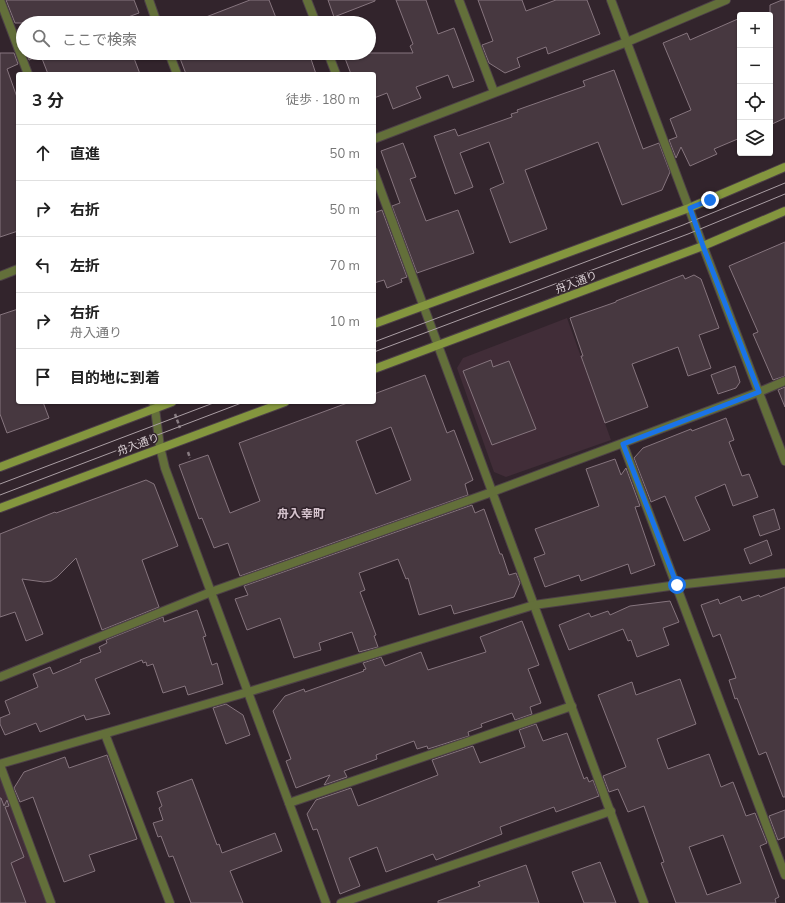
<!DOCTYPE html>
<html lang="ja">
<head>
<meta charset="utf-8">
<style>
	body { margin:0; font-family:Mulish,"Noto Sans JP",sans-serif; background:#f6f6f6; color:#222 }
	.controls { position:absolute; right:12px; top:12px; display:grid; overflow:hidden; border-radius:4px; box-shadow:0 1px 3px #0004 }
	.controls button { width:36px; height:36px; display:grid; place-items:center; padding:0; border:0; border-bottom:1px solid #e0e0e0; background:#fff; color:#222; font:20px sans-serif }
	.stop { position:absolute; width:12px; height:12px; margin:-9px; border:3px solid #1a73e8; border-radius:50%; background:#fff }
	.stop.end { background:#1a73e8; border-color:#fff; box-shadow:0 1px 4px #0008 }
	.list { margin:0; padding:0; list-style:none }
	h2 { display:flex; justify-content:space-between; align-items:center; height:52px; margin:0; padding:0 16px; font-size:17px }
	h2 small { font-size:13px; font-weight:400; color:#767676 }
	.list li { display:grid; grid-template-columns:26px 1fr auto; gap:12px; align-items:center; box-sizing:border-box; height:56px; padding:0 16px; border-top:1px solid #e0e0e0 }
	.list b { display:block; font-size:15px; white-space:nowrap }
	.list p { margin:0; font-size:13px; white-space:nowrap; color:#767676 }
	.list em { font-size:13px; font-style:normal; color:#767676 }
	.icon { flex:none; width:22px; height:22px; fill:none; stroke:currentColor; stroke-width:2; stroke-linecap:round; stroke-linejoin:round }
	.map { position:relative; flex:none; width:785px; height:903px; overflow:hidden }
	.search { position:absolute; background:#fff; box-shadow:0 1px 3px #0004; left:16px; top:16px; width:360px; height:44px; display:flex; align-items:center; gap:10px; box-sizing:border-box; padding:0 14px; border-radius:22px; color:#767676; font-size:15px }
	.panel { position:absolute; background:#fff; box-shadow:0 1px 3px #0004; left:16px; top:72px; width:360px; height:332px; border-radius:4px }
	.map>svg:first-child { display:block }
	.built { fill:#412d38 }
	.building { fill:#473840; stroke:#86757e; fill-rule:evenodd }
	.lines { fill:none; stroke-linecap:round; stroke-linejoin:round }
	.street-casing { stroke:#4d4047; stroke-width:10 }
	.secondary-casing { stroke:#4d4047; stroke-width:10 }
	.path { stroke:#877b81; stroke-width:2.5; stroke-dasharray:4 2; stroke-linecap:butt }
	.street { stroke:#636f3a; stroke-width:8 }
	.secondary { stroke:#84963e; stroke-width:8 }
	.tram { stroke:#aa9ea4; stroke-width:1 }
	.route { stroke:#1a73e8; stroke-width:5 }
	.labels { text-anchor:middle; stroke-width:3; stroke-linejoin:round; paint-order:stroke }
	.street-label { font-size:11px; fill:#dad0d5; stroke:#32242c }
	.neighbourhood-label { font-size:12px; font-weight:bold; fill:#d5c3cd; stroke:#32242c }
</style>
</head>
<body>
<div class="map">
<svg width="785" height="903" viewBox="0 0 785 903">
	<rect width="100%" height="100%" fill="#32242c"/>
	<g class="built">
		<polygon points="567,318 611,440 506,477 494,472 457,368 463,358"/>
		<polygon points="0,772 51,903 0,903"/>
	</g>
	<g class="building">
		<polygon points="6,0 134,0 139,13 128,17 130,23 15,23"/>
		<polygon points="250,0 269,0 278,23 193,23 193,22"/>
		<polygon points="328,0 375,0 375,1 334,17"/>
		<polygon points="396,0 426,0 438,34 454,28 474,81 453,88 448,75 416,87 421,98 393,109 387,93 374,98 374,74 351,74 343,53 413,53 410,46 413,44"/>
		<polygon points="478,0 522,0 526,11 556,0 587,0 600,34 548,54 546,47 517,58 520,67 505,73 489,63 482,45 493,41"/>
		<polygon points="782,0 785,0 785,118 770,125 770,5"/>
		<polygon points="740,18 740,138 714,149 717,154 690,166 681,147 676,158 669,140 677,137 670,119 691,110 663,43 687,33 690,40"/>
		<polygon points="0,53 14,53 18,64 7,69 18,100 18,231 0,237"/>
		<polygon points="26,53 132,53 140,74 48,74 41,56 29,60"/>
		<polygon points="178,53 309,53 316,74 186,74"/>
		<polygon points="614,70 643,149 659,143 670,172 662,190 622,205 598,142 525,170 547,229 510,243 490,189 504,183 489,142 460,153 473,187 455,194 434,136 455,129 458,136 512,117 511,114 518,112 517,110 585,86 583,81"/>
		<polygon points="403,143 416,177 410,179 426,221 458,210 474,253 417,273 392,206 400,203 381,151"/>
		<polygon points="382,210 407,277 401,279 402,282 387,288 384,280 374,283 374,213"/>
		<polygon points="785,242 785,376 773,380 753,334 758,332 729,266"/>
		<polygon points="683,275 685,279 694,275 701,279 719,328 699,335 711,368 688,376 678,347 632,364 648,407 605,423 581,356 583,356 570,318 616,302 616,301"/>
		<polygon points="18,309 18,402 43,402 49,418 7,433 0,414 0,315"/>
		<polygon points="491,360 493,367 509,361 536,429 492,445 463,371"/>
		<polygon points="735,366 740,382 736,388 718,394 711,375"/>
		<path d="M 425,375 L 447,433 L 454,430 L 473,480 L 465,484 L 468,495 L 240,576 L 228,543 L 214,548 L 202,518 L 199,519 L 179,465 L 208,455 L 230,513 L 260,501 L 239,443 L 350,402 L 374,402 L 374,394 ZM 391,427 L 411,480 L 376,494 L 356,441 Z"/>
		<polygon points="785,387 785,407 778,390"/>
		<polygon points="726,418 734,440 729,442 742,476 749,474 758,497 733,506 725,484 695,497 710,530 684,541 665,496 651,502 634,458 643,448 691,429 692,431"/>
		<polygon points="615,459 621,475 626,468 640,506 635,507 655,565 631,574 628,564 581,581 579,575 545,587 534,558 545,554 535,529 599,506 586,469"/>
		<polygon points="146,480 154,484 178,546 142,560 159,607 102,630 76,558 57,577 51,581 44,582 22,579 43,634 26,641 15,612 0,617 0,534 55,512 56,513"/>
		<polygon points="472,505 475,513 484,509 500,554 502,554 509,575 516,573 520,583 514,597 454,614 451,605 419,615 408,578 406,579 398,559 359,573 365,590 360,592 376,635 374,636 378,647 359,652 352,632 319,643 321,650 294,658 280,618 247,630 235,599 248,595 244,586"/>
		<polygon points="774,509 780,529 760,536 753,516"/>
		<polygon points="767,540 772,555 750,564 744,549"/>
		<polygon points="785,587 785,797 783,797 766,752 759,755 737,698 735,699 729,680 736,678 720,634 713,637 701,605 718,599 720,604 740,596 742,601 759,595 760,597"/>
		<polygon points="670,601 679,622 663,628 669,645 637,657 631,640 628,641 623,629 569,650 559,625 589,613 591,617 608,611 610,615 630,606"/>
		<polygon points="197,610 206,636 203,637 212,665 217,663 223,684 188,695 185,686 163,693 153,664 147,666 146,662 143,663 142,660 95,679 110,714 86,720 84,715 40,732 36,723 5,735 0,724 0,718 10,714 5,701 38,687 33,674 50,667 53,674 81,662 80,660 101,652 99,647 107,643 106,640 163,617 164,622"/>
		<polygon points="522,621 539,665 528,669 541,703 530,707 532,714 515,720 512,713 481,724 482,727 468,732 469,736 428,749 427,746 417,749 414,741 376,755 377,759 344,771 347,777 324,785 330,775 296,788 286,761 291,759 273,711 285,696 304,689 305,692 364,671 363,670 366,669 363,663 381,657 385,666 421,652 428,670 486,652 480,637"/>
		<path d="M 680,679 L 696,724 L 657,739 L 668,769 L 709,754 L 721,787 L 733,782 L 746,816 L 755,813 L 767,843 L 760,846 L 779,897 L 775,899 L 776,903 L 676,903 L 661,863 L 664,862 L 644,806 L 628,812 L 618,789 L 609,792 L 603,776 L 626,767 L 598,695 L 632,682 L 636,695 ZM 723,835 L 741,883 L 707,895 L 689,847 Z"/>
		<polygon points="226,704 243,715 250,735 226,744 213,708"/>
		<polygon points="536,724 543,741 567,733 584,779 587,777 589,782 593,780 599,796 556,812 554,807 500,827 502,834 436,860 433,854 386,872 377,847 349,858 360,886 340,894 317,829 313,830 307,814 316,800 351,788 358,806 438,775 432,760 473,746 480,763 525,747 519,730"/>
		<polygon points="107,755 137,839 89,855 95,871 64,882 33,797 20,802 14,788 24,772 65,757 69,768"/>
		<polygon points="192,779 217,845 219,844 222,853 275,833 282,851 230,871 243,903 191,903 173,856 169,857 161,836 158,837 153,823 163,820 159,808 162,806 157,792"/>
		<polygon points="0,798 1,798 4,806 7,800 9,806 5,807 24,857 11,863 26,903 0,903"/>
		<polygon points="785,810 785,837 778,840 769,816"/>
		<polygon points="600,862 616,903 584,903 572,872"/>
		<polygon points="526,865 539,903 438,903 438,901 480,886 478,882"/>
	</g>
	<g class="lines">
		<g class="street-casing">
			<g id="street">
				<polyline points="0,0 28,74"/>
				<polyline points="149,0 157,23"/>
				<polyline points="307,0 316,23"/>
				<polyline points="459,0 494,92"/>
				<polyline points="611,0 703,246 785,461"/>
				<polyline points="169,53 177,74"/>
				<polyline points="328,53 336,74"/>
				<polyline points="374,139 627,42 726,0"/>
				<polyline points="374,172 644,903"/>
				<polyline points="0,276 18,269"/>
				<polyline points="153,402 155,409 160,447 165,468 326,903"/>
				<polyline points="623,444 785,875"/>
				<polyline points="0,677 211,592 492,492 759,392 785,381"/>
				<polyline points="105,734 170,903"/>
				<polyline points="0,764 248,692 534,605 677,585 785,573"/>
				<polyline points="0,765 51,903"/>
				<polyline points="289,803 572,706"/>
				<polyline points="341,903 611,811"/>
			</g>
		</g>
		<g class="secondary-casing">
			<g id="secondary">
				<polyline points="374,324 689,208 785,167"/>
				<polyline points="374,369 703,246 785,211"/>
				<polyline points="0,467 172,402"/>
				<polyline points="0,508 285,402"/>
			</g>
		</g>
		<g class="path">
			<polyline points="175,414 180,428"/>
			<polyline points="188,452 190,458"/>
		</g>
		<use href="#street" class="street"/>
		<use href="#secondary" class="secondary"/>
		<g class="tram">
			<polyline points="374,342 683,225 785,183"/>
			<polyline points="374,352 688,234 785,194"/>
			<polyline points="0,484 216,402"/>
			<polyline points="0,495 244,402"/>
		</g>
	</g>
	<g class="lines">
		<polyline class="route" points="677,585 623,444 759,392 703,246 690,208 710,200"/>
	</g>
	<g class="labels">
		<g class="street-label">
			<text transform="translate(576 282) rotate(-21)" y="4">舟入通り</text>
			<text transform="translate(138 444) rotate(-20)" y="4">舟入通り</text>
		</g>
		<g class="neighbourhood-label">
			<text x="301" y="518">舟入幸町</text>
		</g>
	</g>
</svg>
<div class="controls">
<button>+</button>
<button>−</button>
<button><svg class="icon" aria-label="locate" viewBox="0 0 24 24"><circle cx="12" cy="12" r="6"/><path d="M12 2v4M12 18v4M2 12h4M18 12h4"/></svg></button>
<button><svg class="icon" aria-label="layers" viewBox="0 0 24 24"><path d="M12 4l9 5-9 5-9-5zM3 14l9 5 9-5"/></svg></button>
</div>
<div class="stop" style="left:677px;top:585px"></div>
<div class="stop end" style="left:710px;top:200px"></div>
<div class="search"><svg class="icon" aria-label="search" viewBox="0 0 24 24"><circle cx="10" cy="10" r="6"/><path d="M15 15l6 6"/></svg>ここで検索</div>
<section class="panel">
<h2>3 分<small>徒歩 · 180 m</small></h2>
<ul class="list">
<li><svg class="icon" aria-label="ahead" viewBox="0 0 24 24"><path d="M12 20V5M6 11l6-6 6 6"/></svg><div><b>直進</b></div><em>50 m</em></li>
<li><svg class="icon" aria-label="right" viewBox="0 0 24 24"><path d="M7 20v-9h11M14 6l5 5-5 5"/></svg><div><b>右折</b></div><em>50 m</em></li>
<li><svg class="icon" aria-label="left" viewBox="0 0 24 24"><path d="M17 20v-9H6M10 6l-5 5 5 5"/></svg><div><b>左折</b></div><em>70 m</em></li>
<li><svg class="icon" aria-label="right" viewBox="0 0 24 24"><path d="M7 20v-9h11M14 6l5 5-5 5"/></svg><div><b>右折</b><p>舟入通り</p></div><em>10 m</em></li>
<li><svg class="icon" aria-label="arrive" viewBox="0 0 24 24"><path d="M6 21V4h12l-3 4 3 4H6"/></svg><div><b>目的地に到着</b></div></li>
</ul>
</section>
</div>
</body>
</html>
